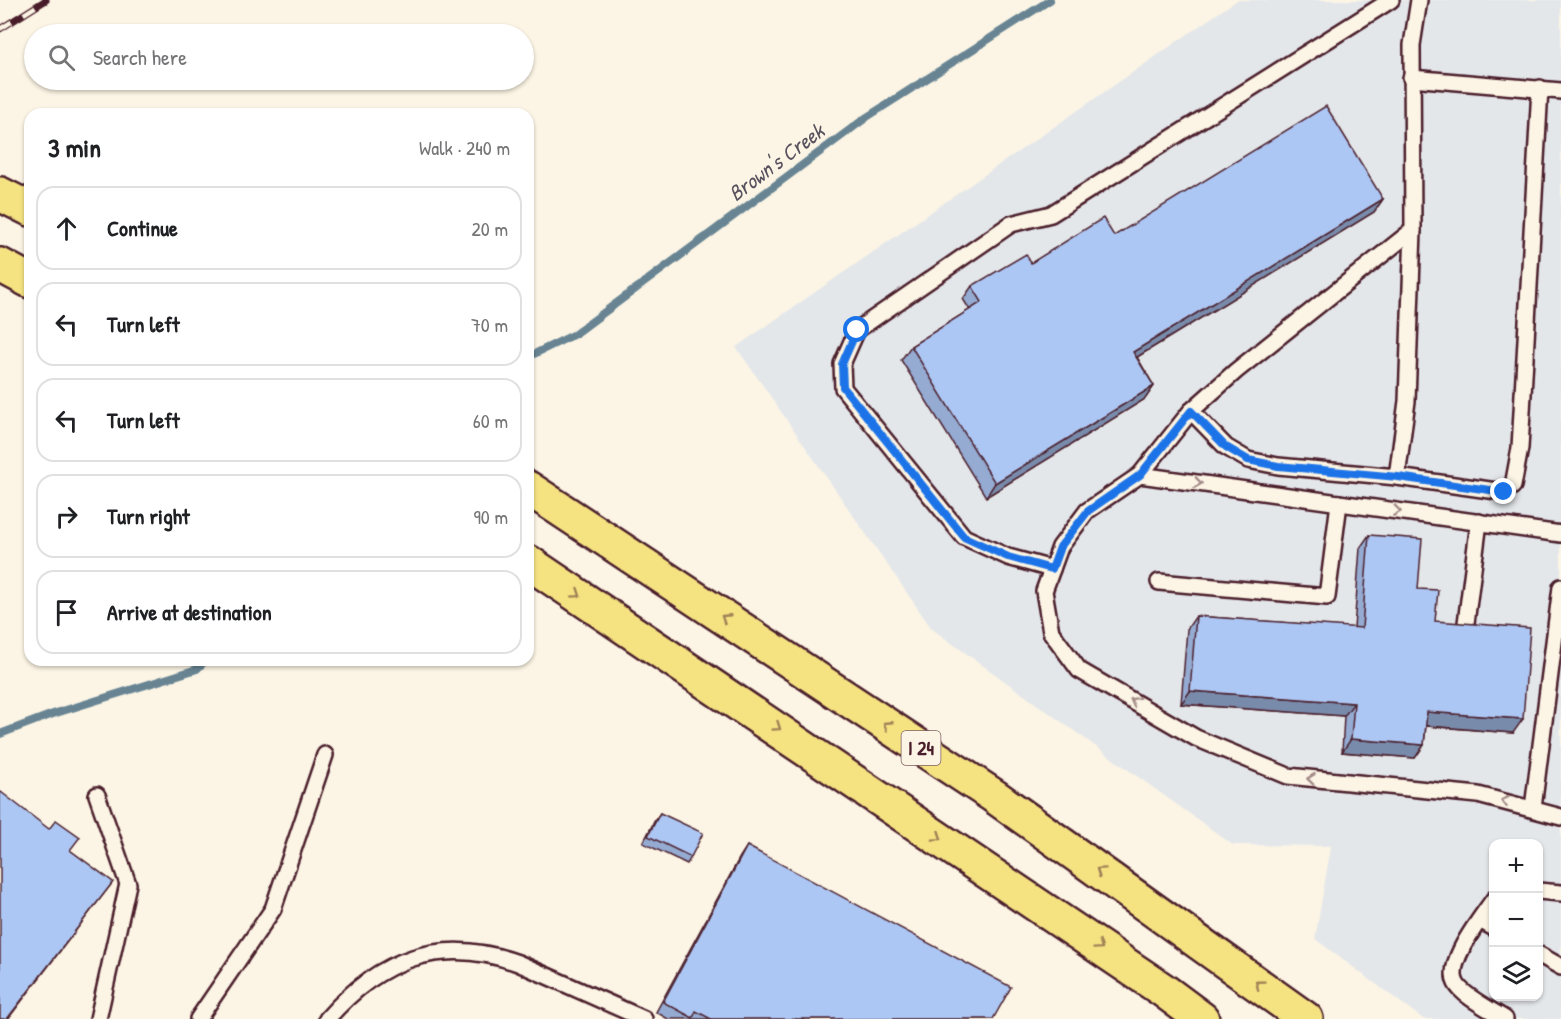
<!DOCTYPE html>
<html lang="en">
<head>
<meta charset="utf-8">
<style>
	body { margin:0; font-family:"Patrick Hand",sans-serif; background:#f2f2f2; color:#202124 }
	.controls { position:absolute; right:18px; bottom:18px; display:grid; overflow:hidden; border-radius:12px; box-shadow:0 2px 4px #0004 }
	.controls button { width:54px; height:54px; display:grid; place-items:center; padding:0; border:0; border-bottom:2px solid #e0e0e0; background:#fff; color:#202124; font:30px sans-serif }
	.stop { position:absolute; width:18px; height:18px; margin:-14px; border:4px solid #1a73e8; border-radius:50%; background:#fff }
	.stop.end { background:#1a73e8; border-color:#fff; box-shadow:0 2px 6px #0008 }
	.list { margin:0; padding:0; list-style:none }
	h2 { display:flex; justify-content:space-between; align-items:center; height:78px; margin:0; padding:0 24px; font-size:26px }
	h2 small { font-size:20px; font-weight:400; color:#757577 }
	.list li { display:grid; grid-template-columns:39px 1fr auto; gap:18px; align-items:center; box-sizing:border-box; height:84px; margin:0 12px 12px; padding:0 12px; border:2px solid #e0e0e0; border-radius:18px }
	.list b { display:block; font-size:22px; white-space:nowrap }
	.list em { font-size:20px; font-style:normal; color:#757577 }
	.icon { flex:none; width:33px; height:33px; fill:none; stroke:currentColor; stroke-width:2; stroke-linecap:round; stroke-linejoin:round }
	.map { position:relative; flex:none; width:1561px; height:1019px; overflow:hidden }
	.search { position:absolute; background:#fff; box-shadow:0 2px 4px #0004; left:24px; top:24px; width:510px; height:66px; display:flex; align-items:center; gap:15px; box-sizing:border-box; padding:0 21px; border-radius:33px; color:#757577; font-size:22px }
	.panel { position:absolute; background:#fff; box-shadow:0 2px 4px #0004; left:24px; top:108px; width:510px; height:558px; border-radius:18px }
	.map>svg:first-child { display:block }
	.built { fill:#e4e7ea; fill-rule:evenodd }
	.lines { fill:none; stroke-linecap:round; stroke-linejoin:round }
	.stream { stroke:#678493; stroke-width:8 }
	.lane-casing { stroke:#4a1f2b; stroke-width:20 }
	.highway-casing { stroke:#4a1f2b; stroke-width:38 }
	.lane { stroke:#fcf5e5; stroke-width:15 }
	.highway { stroke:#f5e382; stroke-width:33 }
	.rail-casing { stroke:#4a1f2b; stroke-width:7 }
	.rail { stroke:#fcf5e5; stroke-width:4.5; stroke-dasharray:14; stroke-linecap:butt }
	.wall { fill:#95abd2; stroke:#4a1f2b; stroke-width:1.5 }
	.shaded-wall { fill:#798bab; stroke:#4a1f2b; stroke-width:1.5 }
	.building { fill:#adc7f4; stroke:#4a1f2b; stroke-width:1.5 }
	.oneway { stroke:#a38a88 }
	.oneway2 { stroke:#a08156 }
	.route { stroke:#1a73e8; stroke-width:8 }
	.labels { text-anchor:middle; stroke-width:4.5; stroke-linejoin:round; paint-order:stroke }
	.shield { fill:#fcf5e5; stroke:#7f5f63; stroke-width:1.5 }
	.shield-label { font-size:20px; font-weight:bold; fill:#4a1f2b }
	.water-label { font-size:22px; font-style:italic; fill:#58525f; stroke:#fcf5e5 }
</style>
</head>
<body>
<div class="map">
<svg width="1561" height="1019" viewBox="0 0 1561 1019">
	<rect width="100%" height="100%" fill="#fcf5e5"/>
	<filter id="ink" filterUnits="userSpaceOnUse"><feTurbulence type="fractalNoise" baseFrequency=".0167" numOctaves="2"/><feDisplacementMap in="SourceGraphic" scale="12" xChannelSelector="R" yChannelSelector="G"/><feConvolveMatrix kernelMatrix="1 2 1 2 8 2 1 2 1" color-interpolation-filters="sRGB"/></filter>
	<g filter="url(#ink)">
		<path class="built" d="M 1237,0 L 1561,0 L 1561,1019 L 1423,1019 L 1315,939 L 1331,846 L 1233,845 L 932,629 L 736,347 ZM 1494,844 L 1538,844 L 1538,996 L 1494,996 Z"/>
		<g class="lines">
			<g class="stream">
				<polyline points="528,357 575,334 867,117 1050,0"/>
				<polyline points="0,734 53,714 197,669 206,660"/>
			</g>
			<g class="lane-casing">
				<g id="lane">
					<polyline points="1419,0 1412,45 1413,230 1236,371 1191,411 1140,475 1087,511 1060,547 1044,591 1051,632 1079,670 1196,738 1288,776 1478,795 1561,817"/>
					<polyline points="1411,78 1561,91"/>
					<polyline points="1191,411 1226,447 1248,460 1278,466 1397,477 1407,401 1413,230"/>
					<polyline points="1140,475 1561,534"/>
					<polyline points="1397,477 1504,492 1513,486 1520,448 1540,88"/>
					<polyline points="1052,569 1008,557 964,537 843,388 842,364 857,330 1011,224 1051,214 1391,0"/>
					<polyline points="1159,582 1327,597 1339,503"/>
					<polyline points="1466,623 1479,522"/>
					<polyline points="97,795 128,884 98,1019"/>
					<polyline points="1533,808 1561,587"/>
					<polyline points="1538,891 1561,893"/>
					<path d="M 1494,899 C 1482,917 1445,962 1456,983 C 1462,996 1493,1011 1505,1019"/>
					<polyline points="1480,920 1494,928"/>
					<polyline points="1538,954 1561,967"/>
					<polyline points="198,1019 273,909 325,755"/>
					<path d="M 327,1019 C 379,959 440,935 518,963 L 644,1019"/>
				</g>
			</g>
			<g class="highway-casing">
				<g id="highway">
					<polyline points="0,194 30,209"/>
					<polyline points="0,265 30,281"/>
					<polyline points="528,488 994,796 1306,1019"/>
					<polyline points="528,562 1163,990 1202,1019"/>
				</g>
			</g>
			<use href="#lane" class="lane"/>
			<use href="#highway" class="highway"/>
			<g class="rail-casing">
				<polyline id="rail" points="0,29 46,0"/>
			</g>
			<use href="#rail" class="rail"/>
		</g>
		<g class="wall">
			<polygon points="1383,199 1374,212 1137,357 1154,386 1145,399 986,497 901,360 911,346 970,310 963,299 972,286 1114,236"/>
			<polygon points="1369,535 1418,589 1435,621 1513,733 1426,726 1424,745 1415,758 1342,752 1344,716 1181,704 1187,629 1196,616 1354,628 1360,548"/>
			<polygon points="660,813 691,857 687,864 643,843 655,820"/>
			<polygon points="747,846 993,1019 668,1019 656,1012 740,857"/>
		</g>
		<g class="shaded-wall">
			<polygon points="1383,199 1374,212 1124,365 1133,352"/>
			<polygon points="1154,386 1145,399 986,497 995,483"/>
			<polygon points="1190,691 1354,703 1344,716 1181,704"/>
			<polygon points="1427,712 1523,719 1513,733 1417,725"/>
			<polygon points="1351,739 1424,745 1415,758 1342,752"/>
			<polygon points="113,882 8,1019 7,1019"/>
		</g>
		<g class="building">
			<polygon points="1326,106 1383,199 1133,352 1154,386 995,483 911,346 982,302 972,286 1026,254 1031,263 1103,218 1114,236"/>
			<polygon points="1369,535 1422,539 1418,589 1438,590 1435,621 1530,628 1523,719 1427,712 1424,745 1351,739 1354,703 1190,691 1196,616 1362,628"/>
			<polygon points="1,792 49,829 56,820 80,837 70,850 113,882 7,1019 0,1019 0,794"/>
			<polygon points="660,813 703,833 691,857 648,836"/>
			<polygon points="747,846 1011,987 993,1019 711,1019 696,1011 693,1018 663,1002"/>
		</g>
		<defs><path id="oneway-chevron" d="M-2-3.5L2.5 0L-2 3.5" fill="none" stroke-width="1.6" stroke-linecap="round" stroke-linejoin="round" transform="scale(1.5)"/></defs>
		<g class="oneway">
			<use href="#oneway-chevron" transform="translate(1198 483) rotate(8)"/>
			<use href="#oneway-chevron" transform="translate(1397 511) rotate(8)"/>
			<use href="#oneway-chevron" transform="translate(1134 701) rotate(-151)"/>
			<use href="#oneway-chevron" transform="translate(1311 779) rotate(-174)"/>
			<use href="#oneway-chevron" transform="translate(1505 801) rotate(-166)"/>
		</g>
		<g class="oneway2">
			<use href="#oneway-chevron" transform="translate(577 594) rotate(34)"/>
			<use href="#oneway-chevron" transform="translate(725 618) rotate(-147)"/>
			<use href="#oneway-chevron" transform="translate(887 725) rotate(-147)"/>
			<use href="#oneway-chevron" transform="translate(777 727) rotate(34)"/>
			<use href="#oneway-chevron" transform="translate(938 837) rotate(34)"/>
			<use href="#oneway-chevron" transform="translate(1100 871) rotate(-145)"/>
			<use href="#oneway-chevron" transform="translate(1099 946) rotate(34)"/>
			<use href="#oneway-chevron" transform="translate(1259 984) rotate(-143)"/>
		</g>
	</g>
	<g class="lines" filter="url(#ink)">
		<polyline class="route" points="857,330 842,364 843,387 964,537 1008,557 1052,569 1060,547 1088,511 1140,475 1191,411 1226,447 1248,460 1278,466 1398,477 1504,492"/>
	</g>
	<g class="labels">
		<rect class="shield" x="901.5" y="731" width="39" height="34" rx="4.5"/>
		<g class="shield-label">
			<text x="921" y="755">I 24</text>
		</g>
		<g class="water-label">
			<text transform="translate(776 162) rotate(-37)" y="8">Brown's Creek</text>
		</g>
	</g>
</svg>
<div class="controls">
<button>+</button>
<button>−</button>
<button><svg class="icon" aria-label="layers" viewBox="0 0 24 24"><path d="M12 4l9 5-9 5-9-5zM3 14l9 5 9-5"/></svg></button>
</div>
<div class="stop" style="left:857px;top:330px"></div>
<div class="stop end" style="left:1504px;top:492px"></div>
<div class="search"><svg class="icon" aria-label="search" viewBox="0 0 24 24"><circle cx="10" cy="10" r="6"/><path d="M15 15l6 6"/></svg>Search here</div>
<section class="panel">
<h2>3 min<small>Walk · 240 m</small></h2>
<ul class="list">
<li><svg class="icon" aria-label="ahead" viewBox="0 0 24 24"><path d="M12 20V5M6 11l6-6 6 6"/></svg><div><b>Continue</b></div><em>20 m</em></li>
<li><svg class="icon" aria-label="left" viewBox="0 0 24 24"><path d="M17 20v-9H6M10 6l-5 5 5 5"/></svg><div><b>Turn left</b></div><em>70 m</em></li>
<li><svg class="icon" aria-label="left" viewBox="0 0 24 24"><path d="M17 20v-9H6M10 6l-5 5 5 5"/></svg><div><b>Turn left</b></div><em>60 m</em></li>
<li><svg class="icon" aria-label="right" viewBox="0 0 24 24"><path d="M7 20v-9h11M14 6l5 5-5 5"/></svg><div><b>Turn right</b></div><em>90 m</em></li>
<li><svg class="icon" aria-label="arrive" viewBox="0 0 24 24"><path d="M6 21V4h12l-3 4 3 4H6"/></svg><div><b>Arrive at destination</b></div></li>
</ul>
</section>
</div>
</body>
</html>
